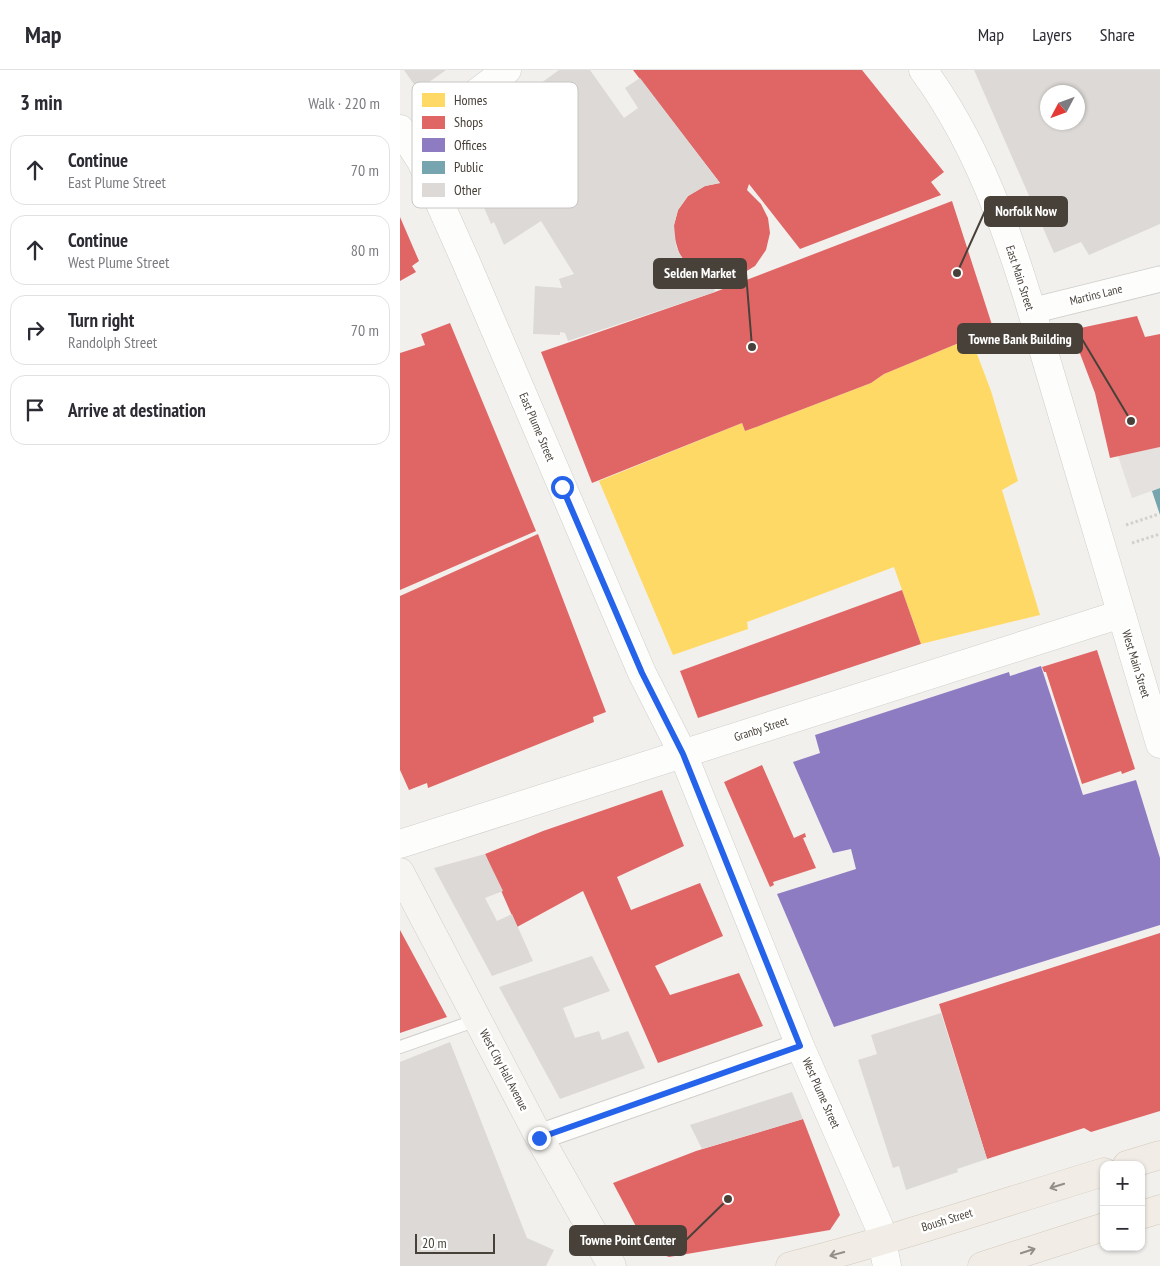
<!DOCTYPE html>
<html lang="en">
<head>
<meta charset="utf-8">
<style>
	body { margin:0; font-family:"PT Sans Narrow",sans-serif; background:#f7f7f7; color:#2b2b33 }
	.controls { position:absolute; right:15px; bottom:15px; display:grid; overflow:hidden; border-radius:10px; box-shadow:0 1px 4px #0004 }
	.controls button { width:45px; height:45px; display:grid; place-items:center; padding:0; border:0; border-bottom:1px solid #e1e1e2; background:#fff; color:#2b2b33; font:25px sans-serif }
	.compass { position:absolute; left:640px; top:15px; width:45px; height:45px; border-radius:50%; background:#fff; box-shadow:0 1px 4px #0004; rotate:229deg }
	.scale { position:absolute; left:15px; bottom:12px; width:80px; box-sizing:border-box; padding-left:5px; border:2px solid #484139; border-top:0; font-size:14px; line-height:18px; white-space:nowrap; color:#484139; -webkit-text-stroke:4px #fff; paint-order:stroke }
	.stop { position:absolute; width:15px; height:15px; margin:-11px; border:4px solid #2563eb; border-radius:50%; background:#fff }
	.stop.end { background:#2563eb; border-color:#fff; box-shadow:0 1px 5px #0008 }
	.list { margin:0; padding:0; list-style:none }
	h2 { display:flex; justify-content:space-between; align-items:center; height:65px; margin:0; padding:0 20px; font-size:21px }
	h2 small { font-size:16px; font-weight:400; color:#7c7c81 }
	.list li { display:grid; grid-template-columns:32px 1fr auto; gap:15px; align-items:center; box-sizing:border-box; height:70px; margin:0 10px 10px; padding:0 10px; border:1px solid #e1e1e2; border-radius:15px }
	.list b { display:block; font-size:19px; white-space:nowrap }
	.list p { margin:0; font-size:16px; white-space:nowrap; color:#7c7c81 }
	.list em { font-size:16px; font-style:normal; color:#7c7c81 }
	.icon { flex:none; width:28px; height:28px; fill:none; stroke:currentColor; stroke-width:2; stroke-linecap:round; stroke-linejoin:round }
	.map { position:relative; flex:none; width:760px; height:1196px; overflow:hidden }
	header { display:flex; align-items:center; gap:30px; box-sizing:border-box; height:70px; padding:0 25px; background:#fff; border-bottom:1px solid #e1e1e2 }
	header strong { font-size:24px }
	nav { display:flex; gap:28px; margin-inline-start:auto; font-size:18px }
	main { display:flex }
	aside { flex:1; background:#fff }
	.map>svg:first-child { display:block }
	.parking { fill:#e4e1de }
	.homes { fill:#ffd966 }
	.shops { fill:#e06666 }
	.offices { fill:#8e7cc3 }
	.public { fill:#76a5af }
	.building { fill:#dcd9d6; fill-rule:evenodd }
	.lines { fill:none; stroke-linecap:round; stroke-linejoin:round }
	.service-casing { stroke:#d0cecb; stroke-width:14 }
	.minor-casing { stroke:#d0cecb; stroke-width:27 }
	.tertiary-casing { stroke:#d0cecb; stroke-width:29 }
	.secondary-casing { stroke:#d2cdc6; stroke-width:29 }
	.primary-casing { stroke:#d3cabc; stroke-width:29 }
	.path { stroke:#d2d0cb; stroke-width:3; stroke-dasharray:2.5 2.5; stroke-linecap:butt }
	.service { stroke:#fdfdfc; stroke-width:12 }
	.minor { stroke:#fdfdfc; stroke-width:25 }
	.tertiary { stroke:#fdfdfc; stroke-width:28 }
	.secondary { stroke:#f6f5f1; stroke-width:28 }
	.primary { stroke:#f1ede6; stroke-width:28 }
	.oneway { stroke:#948e87 }
	.route { stroke:#2563eb; stroke-width:6 }
	.labels { text-anchor:middle; stroke-width:5; stroke-linejoin:round; paint-order:stroke }
	.street-label { font-size:12px; fill:#484139; stroke:#fff }
	.key { fill:#fff; stroke:#c8c6c4; stroke-width:1 }
	.key-label { font-size:14px; fill:#484139 }
	.leader { fill:none; stroke:#484139; stroke-width:2 }
	.callout-dot { fill:#484139; stroke:#fff; stroke-width:2 }
	.callout { fill:#484139; stroke:#484139; stroke-width:2 }
	.callout-label { font-size:14px; text-anchor:middle; font-weight:bold; fill:#fff }
</style>
</head>
<body>
<header>
<strong>Map</strong>
<nav><a>Map</a><a>Layers</a><a>Share</a></nav>
</header>
<main>
<aside>
<h2>3 min<small>Walk · 220 m</small></h2>
<ul class="list">
<li><svg class="icon" aria-label="ahead" viewBox="0 0 24 24"><path d="M12 20V5M6 11l6-6 6 6"/></svg><div><b>Continue</b><p>East Plume Street</p></div><em>70 m</em></li>
<li><svg class="icon" aria-label="ahead" viewBox="0 0 24 24"><path d="M12 20V5M6 11l6-6 6 6"/></svg><div><b>Continue</b><p>West Plume Street</p></div><em>80 m</em></li>
<li><svg class="icon" aria-label="right" viewBox="0 0 24 24"><path d="M7 20v-9h11M14 6l5 5-5 5"/></svg><div><b>Turn right</b><p>Randolph Street</p></div><em>70 m</em></li>
<li><svg class="icon" aria-label="arrive" viewBox="0 0 24 24"><path d="M6 21V4h12l-3 4 3 4H6"/></svg><div><b>Arrive at destination</b></div></li>
</ul>
</aside>
<div class="map">
<svg width="760" height="1196" viewBox="0 0 760 1196">
	<rect width="100%" height="100%" fill="#f2f0ed"/>
	<polygon class="parking" points="760,377 760,418 732,428 718,386"/>
	<polygon class="homes" points="571,268 591,321 618,411 602,420 640,545 521,574 494,497 347,552 348,559 273,585 199,411 342,353 345,361 359,356 471,313 484,304"/>
	<g class="shops">
		<polygon points="233,0 462,0 544,102 531,112 541,125 400,179 349,114 347,120 361,134 368,148 370,163 366,180 355,196 337,207 322,209 302,205 288,196 279,183 274,166 274,155 278,140 288,126 305,116 320,113"/>
		<polygon points="552,131 594,261 571,268 484,304 471,313 359,356 345,361 342,353 192,413 141,282 315,222"/>
		<polygon points="0,147 19,191 12,196 16,202 0,211"/>
		<polygon points="737,246 745,267 760,264 760,377 710,388 695,323 671,260"/>
		<polygon points="50,253 136,461 0,520 0,283 25,275 21,264"/>
		<polygon points="138,464 206,642 193,647 194,652 28,718 27,713 9,720 0,700 0,526"/>
		<polygon points="502,520 521,574 298,648 280,601"/>
		<polygon points="697,580 735,699 722,704 721,701 682,714 646,602 644,602 642,597"/>
		<polygon points="362,695 394,768 405,763 406,767 403,768 416,798 373,812 374,815 370,817 324,712"/>
		<polygon points="262,720 284,776 217,807 231,840 300,813 323,866 255,896 270,925 339,903 363,956 258,993 183,821 117,857 85,784 143,761"/>
		<polygon points="0,860 47,947 0,963"/>
		<polygon points="760,863 760,1041 691,1062 684,1058 587,1089 539,934"/>
		<polygon points="403,1049 440,1145 430,1160 269,1187 248,1179 213,1113 296,1081"/>
	</g>
	<polygon class="offices" points="641,596 683,725 736,710 760,788 760,855 434,957 377,824 456,799 451,779 433,783 393,692 420,683 415,665 609,602 610,606"/>
	<polygon class="public" points="760,418 760,445 752,421"/>
	<g class="building">
		<polygon points="4,0 46,0 18,20"/>
		<polygon points="159,0 190,0 224,48 238,38 225,18 240,8 320,113 305,116 288,126 278,140 274,155 276,176 283,190 298,203 312,208 315,222 168,271 165,263 160,262 160,265 133,264 135,216 162,218 159,209 174,204 141,151 104,175 94,152 91,154 66,95 69,94 60,72"/>
		<path d="M 574,0 L 760,0 L 760,154 L 689,185 L 681,172 L 654,183 ZM 648,22 L 678,22 L 678,52 L 648,52 Z"/>
		<polygon points="85,784 103,821 85,828 97,851 112,844 133,891 92,906 34,798"/>
		<polygon points="192,886 210,921 163,938 175,968 199,961 202,970 228,961 245,998 160,1029 99,917"/>
		<polygon points="541,943 587,1089 557,1099 558,1102 506,1120 499,1096 493,1098 458,990 477,984 471,965"/>
		<polygon points="50,972 127,1168 154,1180 146,1196 0,1196 0,992"/>
		<polygon points="392,1022 403,1049 302,1079 290,1055"/>
	</g>
	<g class="lines">
		<g class="service-casing">
			<polyline id="service" points="0,977 77,950"/>
		</g>
		<g class="minor-casing">
			<g id="minor">
				<polyline points="631,241 760,209"/>
				<polyline points="139,1067 400,976"/>
			</g>
		</g>
		<g class="tertiary-casing">
			<g id="tertiary">
				<path d="M 523,0 C 593,95 623,212 656,323 C 691,440 725,557 760,674"/>
				<polyline points="0,59 21,91 66,192 242,603 283,684 400,976 479,1156 487,1196"/>
				<polyline points="9,73 107,0"/>
				<polyline points="0,774 721,544"/>
			</g>
		</g>
		<g class="secondary-casing">
			<polyline id="secondary" points="0,802 139,1067 212,1196"/>
		</g>
		<g class="primary-casing">
			<g id="primary">
				<polyline points="727,1095 760,1085"/>
				<polyline points="741,1145 760,1139"/>
				<path d="M 390,1196 C 496,1169 599,1134 704,1102"/>
				<polyline points="582,1196 704,1157"/>
			</g>
		</g>
		<g class="path">
			<polyline points="726,455 759,444"/>
			<polyline points="732,473 760,464"/>
		</g>
		<use href="#service" class="service"/>
		<use href="#minor" class="minor"/>
		<use href="#tertiary" class="tertiary"/>
		<use href="#secondary" class="secondary"/>
		<use href="#primary" class="primary"/>
	</g>
	<defs><path id="oneway-shaft" d="M-6 0H5M1.5-3L5.5 0L1.5 3" fill="none" stroke-width="1.6" stroke-linecap="round" stroke-linejoin="round" transform="scale(1.25)"/></defs>
	<g class="oneway">
		<use href="#oneway-shaft" transform="translate(657 1116) rotate(163)"/>
		<use href="#oneway-shaft" transform="translate(628 1181) rotate(-18)"/>
		<use href="#oneway-shaft" transform="translate(437 1184) rotate(165)"/>
	</g>
	<g class="lines">
		<polyline class="route" points="139,1068 400,976 283,684 242,603 162,417"/>
	</g>
	<g class="labels">
		<g class="street-label">
			<text transform="translate(620 208) rotate(72)" y="4">East Main Street</text>
			<text transform="translate(696 225) rotate(-14)" y="4">Martins Lane</text>
			<text transform="translate(137 357) rotate(67)" y="4">East Plume Street</text>
			<text transform="translate(736 594) rotate(73)" y="4">West Main Street</text>
			<text transform="translate(361 659) rotate(-18)" y="4">Granby Street</text>
			<text transform="translate(104 1000) rotate(62)" y="4">West City Hall Avenue</text>
			<text transform="translate(421 1023) rotate(66)" y="4">West Plume Street</text>
			<text transform="translate(547 1150) rotate(-17)" y="4">Boush Street</text>
		</g>
	</g>
	<rect x="12" y="12" width="166" height="126" rx="8" class="key"/>
	<rect x="22" y="23" width="23" height="14" fill="#ffd966"/>
	<rect x="22" y="46" width="23" height="13" fill="#e06666"/>
	<rect x="22" y="68" width="23" height="14" fill="#8e7cc3"/>
	<rect x="22" y="91" width="23" height="13" fill="#76a5af"/>
	<rect x="22" y="113" width="23" height="14" fill="#dcd9d6"/>
	<g class="key-label">
		<text x="54" y="35">Homes</text>
		<text x="54" y="57">Shops</text>
		<text x="54" y="80">Offices</text>
		<text x="54" y="102">Public</text>
		<text x="54" y="125">Other</text>
	</g>
	<path class="leader" d="M557 203L585 141M352 277L346 203M731 351L682 269M328 1129L286 1170"/>
	<g class="callout-dot">
		<circle cx="557" cy="203" r="5"/>
		<circle cx="352" cy="277" r="5"/>
		<circle cx="731" cy="351" r="5"/>
		<circle cx="328" cy="1129" r="5"/>
	</g>
	<g class="callout">
		<rect x="585" y="127" width="82" height="29" rx="5"/>
		<rect x="254" y="189" width="92" height="29" rx="5"/>
		<rect x="558" y="254" width="124" height="29" rx="5"/>
		<rect x="170" y="1156" width="116" height="29" rx="5"/>
	</g>
	<g class="callout-label">
		<text x="626" y="146">Norfolk Now</text>
		<text x="300" y="208">Selden Market</text>
		<text x="620" y="274">Towne Bank Building</text>
		<text x="228" y="1175">Towne Point Center</text>
	</g>
</svg>
<div class="controls">
<button>+</button>
<button>−</button>
</div>
<svg class="compass" viewBox="-18 -18 36 36"><path d="M0-13l5 13h-10z" fill="#e53935"/><path d="M0 13l5-13h-10z" fill="#7c7c81"/></svg>
<div class="scale">20 m</div>
<div class="stop" style="left:162px;top:417px"></div>
<div class="stop end" style="left:139px;top:1068px"></div>
</div>
</main>
</body>
</html>
